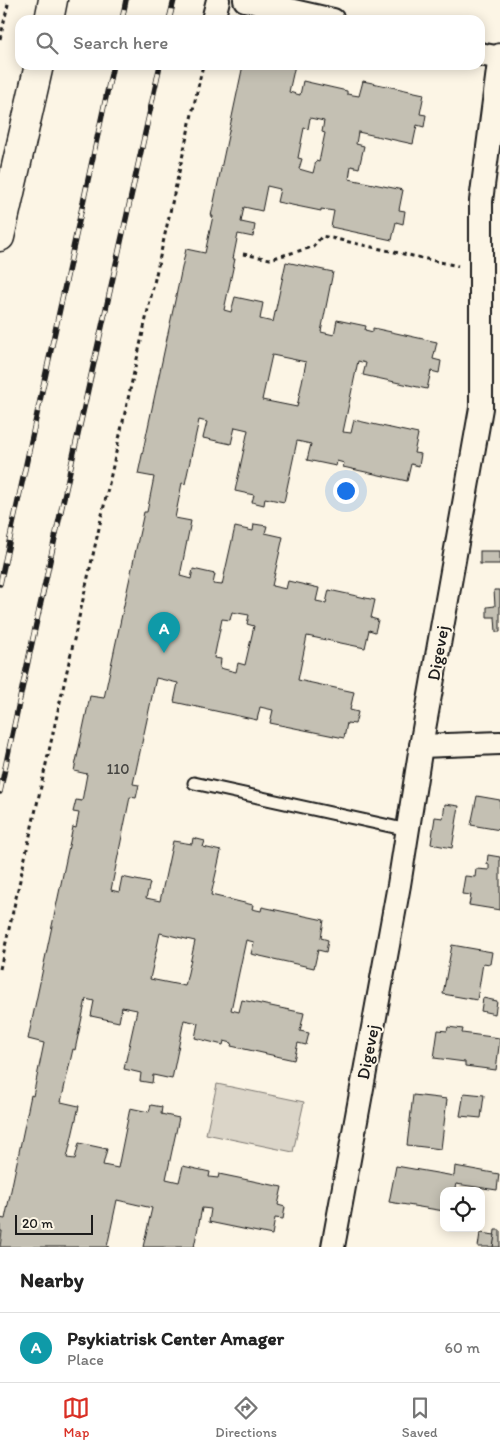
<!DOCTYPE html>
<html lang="en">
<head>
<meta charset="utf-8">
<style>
	body { margin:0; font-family:Itim,sans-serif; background:#f6f6f6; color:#222 }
	.controls { position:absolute; right:15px; bottom:15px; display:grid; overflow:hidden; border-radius:10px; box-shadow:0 2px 12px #0003 }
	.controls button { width:45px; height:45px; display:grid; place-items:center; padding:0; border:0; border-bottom:1px solid #e0e0e0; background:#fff; color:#222; font:25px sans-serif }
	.scale { position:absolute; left:15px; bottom:12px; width:78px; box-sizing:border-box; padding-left:5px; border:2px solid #1c1c1c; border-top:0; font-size:14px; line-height:18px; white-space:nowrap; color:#1c1c1c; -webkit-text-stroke:4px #fcf5e5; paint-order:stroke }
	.you { position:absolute; left:345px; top:490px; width:18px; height:18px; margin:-12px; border:4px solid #fff; border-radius:50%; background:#1a73e8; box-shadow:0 0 0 8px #1a73e833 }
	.badge { display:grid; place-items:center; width:32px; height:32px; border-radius:50%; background:#d93025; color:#fff; font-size:16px; font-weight:700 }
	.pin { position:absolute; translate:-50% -41px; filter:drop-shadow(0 1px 2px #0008) }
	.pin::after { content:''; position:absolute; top:26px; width:18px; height:15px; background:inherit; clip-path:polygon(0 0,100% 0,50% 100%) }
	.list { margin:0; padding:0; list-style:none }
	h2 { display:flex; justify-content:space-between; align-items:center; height:65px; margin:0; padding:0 20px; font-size:21px }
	h2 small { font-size:16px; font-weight:400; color:#767676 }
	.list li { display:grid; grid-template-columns:32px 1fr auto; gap:15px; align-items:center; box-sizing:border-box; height:70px; padding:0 20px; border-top:1px solid #e0e0e0 }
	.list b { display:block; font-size:19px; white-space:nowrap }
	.list p { margin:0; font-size:16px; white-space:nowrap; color:#767676 }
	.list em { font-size:16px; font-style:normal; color:#767676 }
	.icon { flex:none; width:28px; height:28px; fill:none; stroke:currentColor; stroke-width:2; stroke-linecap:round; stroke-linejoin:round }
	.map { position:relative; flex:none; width:500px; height:1247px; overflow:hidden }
	.search { position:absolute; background:#fff; box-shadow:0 2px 12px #0003; left:15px; right:15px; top:15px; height:55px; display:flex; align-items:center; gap:12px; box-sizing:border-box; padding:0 18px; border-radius:15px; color:#767676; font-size:19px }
	.sheet { height:135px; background:#fff }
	nav { display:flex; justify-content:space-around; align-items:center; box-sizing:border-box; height:70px; border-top:1px solid #e0e0e0; background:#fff; font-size:14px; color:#767676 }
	nav a { display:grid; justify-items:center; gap:2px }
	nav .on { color:#d93025 }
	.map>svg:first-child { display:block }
	.green { fill:#dbd5c8; stroke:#7c7872 }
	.building { fill:#c4c0b3; stroke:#1c1c1c; fill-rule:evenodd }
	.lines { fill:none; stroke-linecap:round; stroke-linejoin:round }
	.lane-casing { stroke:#1c1c1c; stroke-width:15 }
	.street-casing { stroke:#1c1c1c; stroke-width:26 }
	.secondary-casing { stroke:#1c1c1c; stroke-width:31 }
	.path { stroke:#1c1c1c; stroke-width:3; stroke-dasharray:4 4; stroke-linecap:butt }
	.lane { stroke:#fcf5e5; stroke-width:11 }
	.street { stroke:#fcf5e5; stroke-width:22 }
	.secondary { stroke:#fcf5e5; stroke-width:28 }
	.rail-casing { stroke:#1c1c1c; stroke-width:5.5 }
	.rail { stroke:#fcf5e5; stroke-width:4; stroke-dasharray:11; stroke-linecap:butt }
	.labels { text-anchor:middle; stroke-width:4; stroke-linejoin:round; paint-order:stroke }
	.number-label { font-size:15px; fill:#464542 }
	.street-label { font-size:18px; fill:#1c1c1c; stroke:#fcf5e5 }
</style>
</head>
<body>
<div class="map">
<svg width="500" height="1247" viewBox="0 0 500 1247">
	<rect width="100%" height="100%" fill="#fcf5e5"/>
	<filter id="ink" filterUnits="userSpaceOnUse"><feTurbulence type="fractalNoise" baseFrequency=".02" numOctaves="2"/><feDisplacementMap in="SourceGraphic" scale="10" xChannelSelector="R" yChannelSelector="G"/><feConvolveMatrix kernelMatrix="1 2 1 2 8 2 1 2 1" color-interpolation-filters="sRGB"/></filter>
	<g filter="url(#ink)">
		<polygon class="green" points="217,1084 304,1102 293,1152 206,1134"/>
		<g class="building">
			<path d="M 243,65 L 295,65 L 289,92 L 300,95 L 303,81 L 347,91 L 347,94 L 359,96 L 363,81 L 424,94 L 420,114 L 426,115 L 424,127 L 417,125 L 413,144 L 358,132 L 356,144 L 364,146 L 359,168 L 351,166 L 349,179 L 403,190 L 399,210 L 405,211 L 403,224 L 396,222 L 392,240 L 331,227 L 334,211 L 321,209 L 321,211 L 277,202 L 280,189 L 267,186 L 262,211 L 244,207 L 241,222 L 255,225 L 253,237 L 238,234 L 233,259 L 235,259 L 224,310 L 231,312 L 235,297 L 263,303 L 260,319 L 273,322 L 286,262 L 333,272 L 321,332 L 334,335 L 337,320 L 366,326 L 365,330 L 373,332 L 373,328 L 437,342 L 433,359 L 441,361 L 439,373 L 431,371 L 427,389 L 363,375 L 366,363 L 358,361 L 343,432 L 351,433 L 354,420 L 418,434 L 414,453 L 421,454 L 419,466 L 411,464 L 407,481 L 343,467 L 344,463 L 337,461 L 336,466 L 307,460 L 311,444 L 297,441 L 284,502 L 265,498 L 264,505 L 252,502 L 254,495 L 235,491 L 248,430 L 235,427 L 231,444 L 203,438 L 207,422 L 199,420 L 185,484 L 182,483 L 175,518 L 191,521 L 180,576 L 191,579 L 193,569 L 215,574 L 213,584 L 222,585 L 235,527 L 253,531 L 254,524 L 267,526 L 265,533 L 283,537 L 272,586 L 286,589 L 288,581 L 319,588 L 316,601 L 326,603 L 329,590 L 375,600 L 371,618 L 378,620 L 375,632 L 369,630 L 365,648 L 307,636 L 298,680 L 354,692 L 350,710 L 358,712 L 355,724 L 347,723 L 344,738 L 270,723 L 273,710 L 260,707 L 257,720 L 174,702 L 178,683 L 156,678 L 133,784 L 139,785 L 136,798 L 130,797 L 111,890 L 119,892 L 122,877 L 150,883 L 146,898 L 160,901 L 173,841 L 192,844 L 193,838 L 205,841 L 203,847 L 221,851 L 211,895 L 253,905 L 252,909 L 261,911 L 262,907 L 324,920 L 321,938 L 328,940 L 326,952 L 318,950 L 314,968 L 251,954 L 254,942 L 246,940 L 231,1010 L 239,1012 L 242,1000 L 304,1013 L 300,1031 L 309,1033 L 306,1045 L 298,1043 L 294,1060 L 231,1046 L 232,1043 L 224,1041 L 223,1045 L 195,1038 L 198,1023 L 184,1020 L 172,1079 L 153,1075 L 152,1083 L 140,1081 L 141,1073 L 124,1069 L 137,1010 L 122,1007 L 119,1022 L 91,1016 L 94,1001 L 86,999 L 75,1050 L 73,1049 L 61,1102 L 79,1106 L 67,1158 L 75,1159 L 79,1143 L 107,1149 L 103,1165 L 118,1168 L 130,1108 L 149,1112 L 151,1105 L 162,1107 L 161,1114 L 179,1118 L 166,1179 L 179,1182 L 183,1166 L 210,1172 L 209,1177 L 218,1178 L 219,1174 L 282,1187 L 278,1205 L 285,1207 L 283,1219 L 275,1218 L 272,1235 L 209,1222 L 211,1209 L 202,1208 L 194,1247 L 143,1247 L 152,1208 L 117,1200 L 107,1247 L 109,1247 L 0,1247 L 2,1231 L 0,1231 L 0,1218 L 5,1219 L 31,1095 L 33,1096 L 44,1043 L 28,1039 L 73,827 L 76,828 L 79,813 L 73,812 L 76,800 L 82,801 L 87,774 L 74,771 L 90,696 L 104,698 L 144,512 L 147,512 L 154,477 L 138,474 L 186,249 L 205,253 L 213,216 L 211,216 ZM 310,118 L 324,121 L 322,132 L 325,133 L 319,162 L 316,161 L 313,173 L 299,169 L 302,159 L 298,158 L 304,128 L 308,129 ZM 272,355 L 306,362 L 297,407 L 262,400 ZM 232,612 L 249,615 L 247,624 L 254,626 L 245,665 L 238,663 L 236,672 L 220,668 L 221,659 L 214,658 L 222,619 L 230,620 ZM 160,933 L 195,941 L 185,986 L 150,979 Z"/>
			<rect x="480" y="551" width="20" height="13"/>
			<polygon points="494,590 500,590 500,632 496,632 495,617 487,617 487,607 495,606"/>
			<polygon points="477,796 500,800 500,830 471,825"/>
			<polygon points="445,804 459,806 452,848 431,844 435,817 443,818"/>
			<polygon points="488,855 500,857 500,910 469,905 471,895 462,894 465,876 475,877 476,869 489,870 489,864 487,864"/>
			<polygon points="452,945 492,952 490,964 483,963 477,1000 443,994"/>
			<polygon points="483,998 497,1001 495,1014 481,1011"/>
			<polygon points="448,1027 463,1029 462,1033 500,1038 496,1070 465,1066 465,1062 434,1058 438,1030 447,1031"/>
			<polygon points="464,1093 484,1095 481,1118 460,1116"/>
			<polygon points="413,1095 447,1099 441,1149 407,1145"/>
			<polygon points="396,1166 454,1176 455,1166 499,1174 497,1190 456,1184 454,1191 444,1191 444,1211 389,1202"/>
			<polygon points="495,1230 500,1230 500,1247 493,1247"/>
			<polygon points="480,1233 495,1235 493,1247 478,1247"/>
		</g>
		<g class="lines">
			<g class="lane-casing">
				<polyline id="lane" points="194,783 408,830"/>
			</g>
			<g class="street-casing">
				<g id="street">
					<polyline points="245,0 333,20"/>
					<polyline points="213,20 218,0"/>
					<polyline points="480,54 500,58"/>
					<polyline points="421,746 500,743"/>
					<polyline points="333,1247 399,885 421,746 481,408 481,201 500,55"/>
				</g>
			</g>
			<g class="secondary-casing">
				<g id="secondary">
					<polyline points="49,20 53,0"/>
					<polyline points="0,237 39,65"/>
				</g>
			</g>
			<g class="path">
				<polyline points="0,39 9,0"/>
				<polyline points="243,254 270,259 313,247 322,236 458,266"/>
				<polyline points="0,969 203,65"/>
			</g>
			<use href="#lane" class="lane"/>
			<use href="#street" class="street"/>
			<use href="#secondary" class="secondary"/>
			<g class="rail-casing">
				<g id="rail">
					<polyline points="122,20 126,0"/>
					<polyline points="169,20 174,0"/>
					<polyline points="0,584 113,65"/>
					<path d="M 0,792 C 51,549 107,308 160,65"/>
				</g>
			</g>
			<use href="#rail" class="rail"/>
		</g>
	</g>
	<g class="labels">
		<g class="number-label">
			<text x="118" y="774">110</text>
		</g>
		<g class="street-label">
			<text transform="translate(438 653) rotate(-80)" y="6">Digevej</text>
			<text transform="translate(368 1052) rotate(-79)" y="6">Digevej</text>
		</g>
	</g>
</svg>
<div class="controls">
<button><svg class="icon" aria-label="locate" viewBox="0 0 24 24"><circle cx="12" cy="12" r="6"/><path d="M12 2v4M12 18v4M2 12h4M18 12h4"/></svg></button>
</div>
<div class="scale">20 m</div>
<div class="you"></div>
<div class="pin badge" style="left:164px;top:653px;background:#0f9aa8">A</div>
<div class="search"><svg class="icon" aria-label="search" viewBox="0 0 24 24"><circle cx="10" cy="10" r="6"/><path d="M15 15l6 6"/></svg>Search here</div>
</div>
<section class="sheet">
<h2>Nearby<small></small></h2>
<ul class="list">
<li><span class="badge" style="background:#0f9aa8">A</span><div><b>Psykiatrisk Center Amager</b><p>Place</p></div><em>60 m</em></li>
</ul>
</section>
<nav>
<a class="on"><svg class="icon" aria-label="map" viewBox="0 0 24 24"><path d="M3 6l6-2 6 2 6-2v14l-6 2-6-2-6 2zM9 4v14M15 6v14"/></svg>Map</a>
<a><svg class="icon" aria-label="directions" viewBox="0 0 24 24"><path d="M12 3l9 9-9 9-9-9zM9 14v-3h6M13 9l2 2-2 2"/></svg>Directions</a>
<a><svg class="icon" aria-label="saved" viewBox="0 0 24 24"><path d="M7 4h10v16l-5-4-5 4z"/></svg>Saved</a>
</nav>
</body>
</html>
